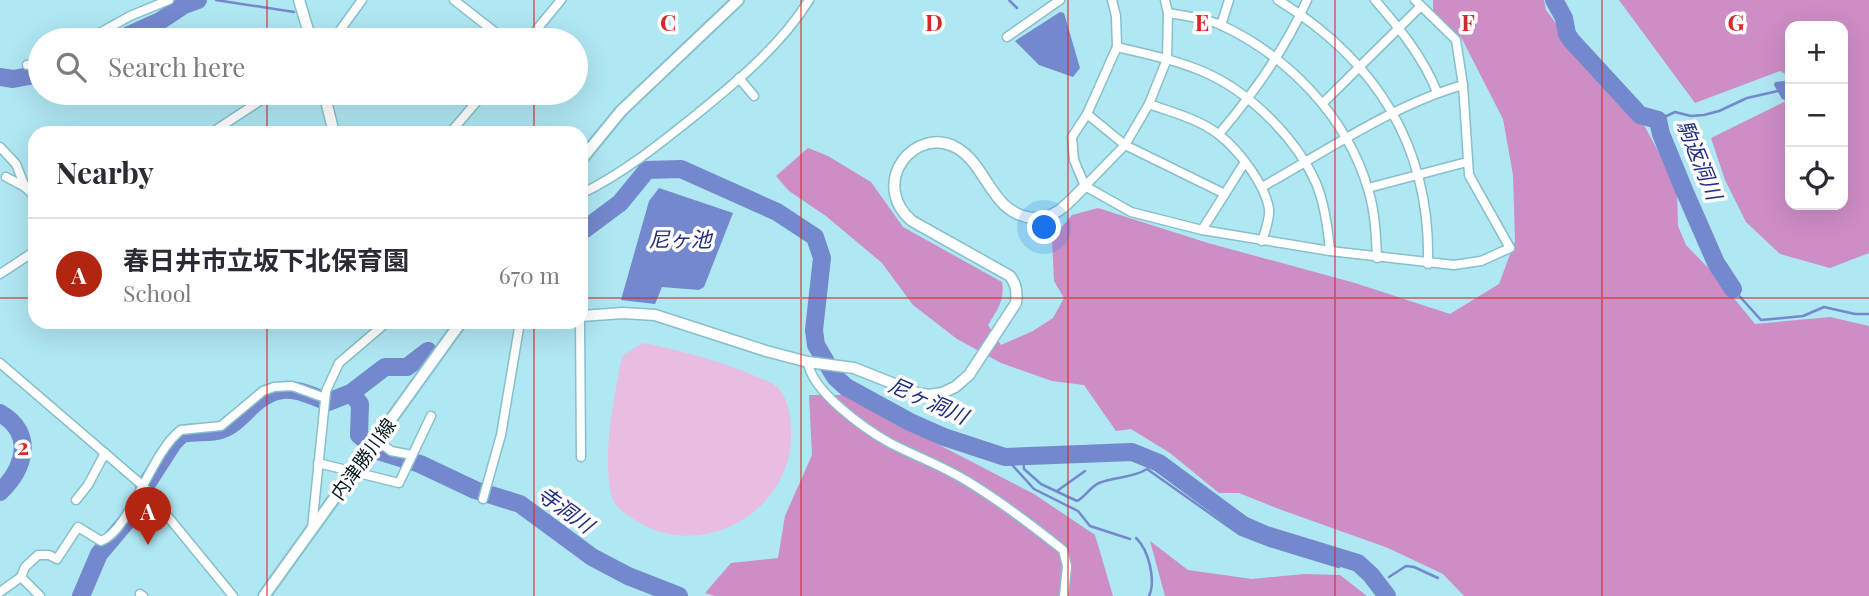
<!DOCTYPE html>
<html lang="en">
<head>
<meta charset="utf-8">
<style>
	body { margin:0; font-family:"Playfair Display","Noto Sans JP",serif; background:#f2f2f3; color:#2b2b33 }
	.controls { position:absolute; right:21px; top:21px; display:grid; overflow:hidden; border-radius:14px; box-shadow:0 7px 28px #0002 }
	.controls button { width:63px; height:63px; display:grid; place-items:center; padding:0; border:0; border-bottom:2px solid #e1e1e2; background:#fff; color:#2b2b33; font:35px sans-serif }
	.you { position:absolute; left:1045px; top:228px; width:24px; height:24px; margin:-18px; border:5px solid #fff; border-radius:50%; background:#1a73e8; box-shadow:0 0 0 10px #1a73e833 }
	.badge { display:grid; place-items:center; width:46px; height:46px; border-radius:50%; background:#b22510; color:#fff; font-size:23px; font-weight:700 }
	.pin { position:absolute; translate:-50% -58px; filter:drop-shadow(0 2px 4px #0008) }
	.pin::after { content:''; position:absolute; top:37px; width:24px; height:21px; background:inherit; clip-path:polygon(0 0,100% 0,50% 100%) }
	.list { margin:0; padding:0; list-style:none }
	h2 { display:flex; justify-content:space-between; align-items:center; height:91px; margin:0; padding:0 28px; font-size:30px }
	h2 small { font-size:23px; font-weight:400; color:#7c7c81 }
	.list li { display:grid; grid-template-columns:46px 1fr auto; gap:21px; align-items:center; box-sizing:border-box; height:112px; padding:0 28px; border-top:2px solid #e1e1e2 }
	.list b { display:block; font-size:26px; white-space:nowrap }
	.list p { margin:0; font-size:23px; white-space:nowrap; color:#7c7c81 }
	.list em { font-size:23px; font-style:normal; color:#7c7c81 }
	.icon { flex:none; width:38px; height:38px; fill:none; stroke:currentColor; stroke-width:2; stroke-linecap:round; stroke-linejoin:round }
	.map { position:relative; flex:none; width:1869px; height:596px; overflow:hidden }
	.search { position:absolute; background:#fff; box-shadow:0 7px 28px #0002; left:28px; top:28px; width:560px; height:77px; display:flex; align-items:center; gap:18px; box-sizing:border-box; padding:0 24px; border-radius:38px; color:#7c7c81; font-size:26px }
	.panel { position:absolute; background:#fff; box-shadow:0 7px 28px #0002; left:28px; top:126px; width:560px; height:203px; border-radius:21px }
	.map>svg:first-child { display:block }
	.green { fill:#e9bce2 }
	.forest { fill:#cd8dc5 }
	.water { fill:#7488cd }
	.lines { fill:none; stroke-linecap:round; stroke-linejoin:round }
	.stream { stroke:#7488cd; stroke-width:2.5 }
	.river { stroke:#7488cd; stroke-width:18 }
	.minor-casing { stroke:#87bfca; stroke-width:11 }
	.tertiary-casing { stroke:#87bfca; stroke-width:13 }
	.secondary-casing { stroke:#87bfca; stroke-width:14 }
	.minor { stroke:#fff; stroke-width:8 }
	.tertiary { stroke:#fff; stroke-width:10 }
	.secondary { stroke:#fff; stroke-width:10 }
	.grid { fill:none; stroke:#d62828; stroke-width:2; stroke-opacity:0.55 }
	.labels { text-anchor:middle; stroke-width:7; stroke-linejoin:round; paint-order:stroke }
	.street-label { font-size:19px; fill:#02171b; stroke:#fdfdfd }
	.water-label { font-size:21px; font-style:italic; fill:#232e80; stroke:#fdfdfd }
	.grid-label { font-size:23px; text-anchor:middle; font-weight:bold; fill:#d62828; stroke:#fdfdfd; stroke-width:7; stroke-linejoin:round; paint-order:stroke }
</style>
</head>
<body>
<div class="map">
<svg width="1869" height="596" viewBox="0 0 1869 596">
	<rect width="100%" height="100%" fill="#afe7f3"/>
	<path class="green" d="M 643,343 C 682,351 718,360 755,376 C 762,379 772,382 778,388 C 789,399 791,420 791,434 C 792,512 701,563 635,520 C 624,513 614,507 611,493 C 602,454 615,395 622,356 Z"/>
	<g class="forest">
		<path d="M 1433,0 L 1544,0 L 1546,10 L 1594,74 L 1645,127 L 1677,186 L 1678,226 L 1686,245 L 1715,275 L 1755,324 L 1830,317 L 1869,326 L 1869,596 L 1464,596 L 1443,574 L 1388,548 L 1279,509 L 1239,493 L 1219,493 L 1170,453 L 1131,429 L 1116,431 L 1084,385 L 1052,381 L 1001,363 L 957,339 L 913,305 L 882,263 L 826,216 L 789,191 L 776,176 L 808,148 L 828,156 L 871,182 L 903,227 L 1002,282 C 1005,301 997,310 988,325 L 1001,345 L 1033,331 L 1053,318 L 1064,298 L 1054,281 L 1052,239 L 1072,215 L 1098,208 L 1208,243 L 1355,283 L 1450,314 L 1499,284 L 1515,241 L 1513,175 L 1503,119 L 1461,37 L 1433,13 Z"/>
		<polygon points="1619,0 1869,0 1869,253 1830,268 1780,254 1746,222 1725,180 1711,138 1790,99 1790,205 1843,205 1843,26 1790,26 1790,77 1780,71 1695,103"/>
		<polygon points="809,395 843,395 1034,494 1095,535 1113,596 715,596 705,593 731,563 778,558 785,516 812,455"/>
		<polygon points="1150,541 1188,570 1252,579 1304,574 1340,575 1367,596 1165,596"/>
	</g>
	<g class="water">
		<polygon points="1060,12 1064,13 1080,68 1073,77 1039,65 1015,41"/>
		<polygon points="1784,81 1790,83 1790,95 1785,100 1782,99 1774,85 1775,82"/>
		<polygon points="659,188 733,213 704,287 699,290 662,287 655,304 621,300 649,201"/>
	</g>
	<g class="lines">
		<g class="stream">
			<polyline points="216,0 294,12"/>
			<polyline points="1009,0 1017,8"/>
			<polyline points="1658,120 1675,112 1691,116 1704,115 1719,111 1747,98 1778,91"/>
			<polyline points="1733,289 1761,320 1803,316 1824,307 1855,314 1869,314"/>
			<polyline points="1005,457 1034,489 1078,511 1090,526 1130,539"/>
			<path d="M 1023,457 L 1024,469 L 1041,484 L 1077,501 C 1085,497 1090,487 1099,483 C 1115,476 1131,479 1147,469 L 1239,534 L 1270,546 L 1339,567"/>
			<polyline points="1057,491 1085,471"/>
			<path d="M 1136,538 C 1149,550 1156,581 1149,596"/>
			<polyline points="1389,577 1406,566 1414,567 1438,578"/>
		</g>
		<g class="river">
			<polyline points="1554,0 1564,18 1567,34 1571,40 1640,115 1658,120 1661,134 1684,190 1716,263 1733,289"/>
			<polyline points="118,40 160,21 184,5 198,0"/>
			<polyline points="0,77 13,79 40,74"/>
			<polyline points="581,232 620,203 647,170 681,169 777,212 815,237 822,258 814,330 816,345 835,377 846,387 910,422 944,437 1005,457 1132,452 1159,463 1243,525 1266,535 1358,563 1371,575 1387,596"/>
			<polyline points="351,393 360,404 359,435 365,440"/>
			<path d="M 0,413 C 35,433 25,468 0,492"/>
			<polyline points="381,452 420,464 475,490 520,504 592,557 628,576 679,596"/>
			<path d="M 144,488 L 173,443 L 182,434 C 196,430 212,435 226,428 C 236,423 243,415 251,407 C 279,381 296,389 328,402 L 351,393 L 385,367 L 407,367 L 428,351"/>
			<polyline points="81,596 99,554 126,522"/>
		</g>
		<g class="minor-casing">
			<g id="minor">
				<polyline points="454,0 505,40"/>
				<polyline points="1112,0 1116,16 1117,47 1087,114 1072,137 1074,160 1085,186 1131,212 1202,230 1330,251 1454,265 1481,261 1510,248 1469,175 1463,85 1456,40 1415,0"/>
				<path d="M 1278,0 C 1376,60 1431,147 1428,264"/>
				<path d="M 1375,0 C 1400,29 1423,57 1437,92"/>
				<path d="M 1168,13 C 1186,16 1204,18 1221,25 C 1288,56 1347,117 1368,189 C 1375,211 1376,235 1377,258"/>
				<polyline points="1221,25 1229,0"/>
				<polyline points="1007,37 1060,0"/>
				<polyline points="87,40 130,16 169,0"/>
				<polyline points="333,40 362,0"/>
				<polyline points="528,40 561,0"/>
				<path d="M 1117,47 C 1147,54 1176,60 1204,72 C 1250,92 1296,138 1316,183 C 1325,204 1328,229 1330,251"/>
				<polyline points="27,65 40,63"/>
				<polyline points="739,78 754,96"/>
				<polyline points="1323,103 1421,6"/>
				<path d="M 1149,104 C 1171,112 1199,119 1218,134 C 1238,149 1265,184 1269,209 C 1270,219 1265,232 1262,241"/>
				<polyline points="1087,114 1125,145 1225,194"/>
				<polyline points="211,133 272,93"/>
				<polyline points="450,133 484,93"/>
				<path d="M 1219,134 C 1254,93 1285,50 1307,0"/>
				<polyline points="0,147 16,164 25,187"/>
				<polyline points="6,177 25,187 35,197"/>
				<polyline points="1085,186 1125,145 1149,104 1167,59 1168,13 1165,0"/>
				<path d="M 1262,187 C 1326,151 1393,105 1463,85"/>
				<polyline points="1368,188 1467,162"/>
				<path d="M 581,194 C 622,174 657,146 692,118 C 734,84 780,47 809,0"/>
				<polyline points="1202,230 1245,162"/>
				<polyline points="0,274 35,251"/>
				<polyline points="580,322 581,457"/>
				<path d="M 808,362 C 811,391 865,429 890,443 C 915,456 943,466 967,481 C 1000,501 1033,526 1063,550 L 1067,566 L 1064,596"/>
				<polyline points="0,363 142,485 233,596"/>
				<polyline points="377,440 391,451 412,455"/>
				<polyline points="318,463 399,483 431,416"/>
				<polyline points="483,499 501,435 520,322"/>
				<polyline points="76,500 88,485 105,453"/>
				<polyline points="312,528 326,391 339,363 387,322"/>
				<polyline points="0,592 21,577"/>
				<polyline points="140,594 143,596"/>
				<path d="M 40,596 L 21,577 L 25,567 L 38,555 L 49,555 L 57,559 L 78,527 L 101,541 C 131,530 150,453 181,430 L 221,426 L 263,391 L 274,387 L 292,386 L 325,398"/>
			</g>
		</g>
		<g class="tertiary-casing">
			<g id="tertiary">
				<polyline points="299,0 311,40"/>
				<polyline points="324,93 334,133"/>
				<path d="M 581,316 L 623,313 L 655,315 L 766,351 L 808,362 L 854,368 L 917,393 L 929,395 L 942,393 L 955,387 L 969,375 L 1016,303 C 1017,292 1017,286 1010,276 L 912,221 C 868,183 915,124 957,148 C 988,166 991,214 1033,218 C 1056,220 1070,201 1085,186"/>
			</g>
		</g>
		<g class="secondary-casing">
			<g id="secondary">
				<polyline points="581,160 621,111 738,0"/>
				<polyline points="264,596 461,322"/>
			</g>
		</g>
		<use href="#minor" class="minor"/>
		<use href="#tertiary" class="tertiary"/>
		<use href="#secondary" class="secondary"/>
	</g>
	<path class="grid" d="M 267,0 L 267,40M 534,0 L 534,40M 801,0 L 801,596M 1068,0 L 1068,596M 1335,0 L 1335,596M 1602,0 L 1602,596M 267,93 L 267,133M 534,93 L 534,133M 0,298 L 35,298M 581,298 L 1869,298M 267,322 L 267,596M 534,322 L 534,596"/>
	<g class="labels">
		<g class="street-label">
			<text transform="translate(363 459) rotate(-54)" y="7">内津勝川線</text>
		</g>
		<g class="water-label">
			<text transform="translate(1699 160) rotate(68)" y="7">駒返洞川</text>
			<text x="680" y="247">尼ヶ池</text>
			<text transform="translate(928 401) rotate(24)" y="7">尼ヶ洞川</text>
			<text transform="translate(565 510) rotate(36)" y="7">寺洞川</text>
		</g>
	</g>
	<g class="grid-label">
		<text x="668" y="31">C</text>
		<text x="934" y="31">D</text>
		<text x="1202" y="31">E</text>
		<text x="1468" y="31">F</text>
		<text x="1736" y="31">G</text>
		<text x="23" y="455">2</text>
	</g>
</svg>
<div class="controls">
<button>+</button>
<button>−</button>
<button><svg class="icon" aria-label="locate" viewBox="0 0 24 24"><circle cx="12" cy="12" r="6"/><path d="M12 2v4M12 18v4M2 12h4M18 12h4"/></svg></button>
</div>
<div class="you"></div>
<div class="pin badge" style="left:148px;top:545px">A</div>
<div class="search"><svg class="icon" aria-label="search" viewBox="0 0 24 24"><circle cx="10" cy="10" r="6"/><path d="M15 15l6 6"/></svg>Search here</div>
<section class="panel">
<h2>Nearby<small></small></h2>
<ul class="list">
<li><span class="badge">A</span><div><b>春日井市立坂下北保育園</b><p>School</p></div><em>670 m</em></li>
</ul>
</section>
</div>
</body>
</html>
